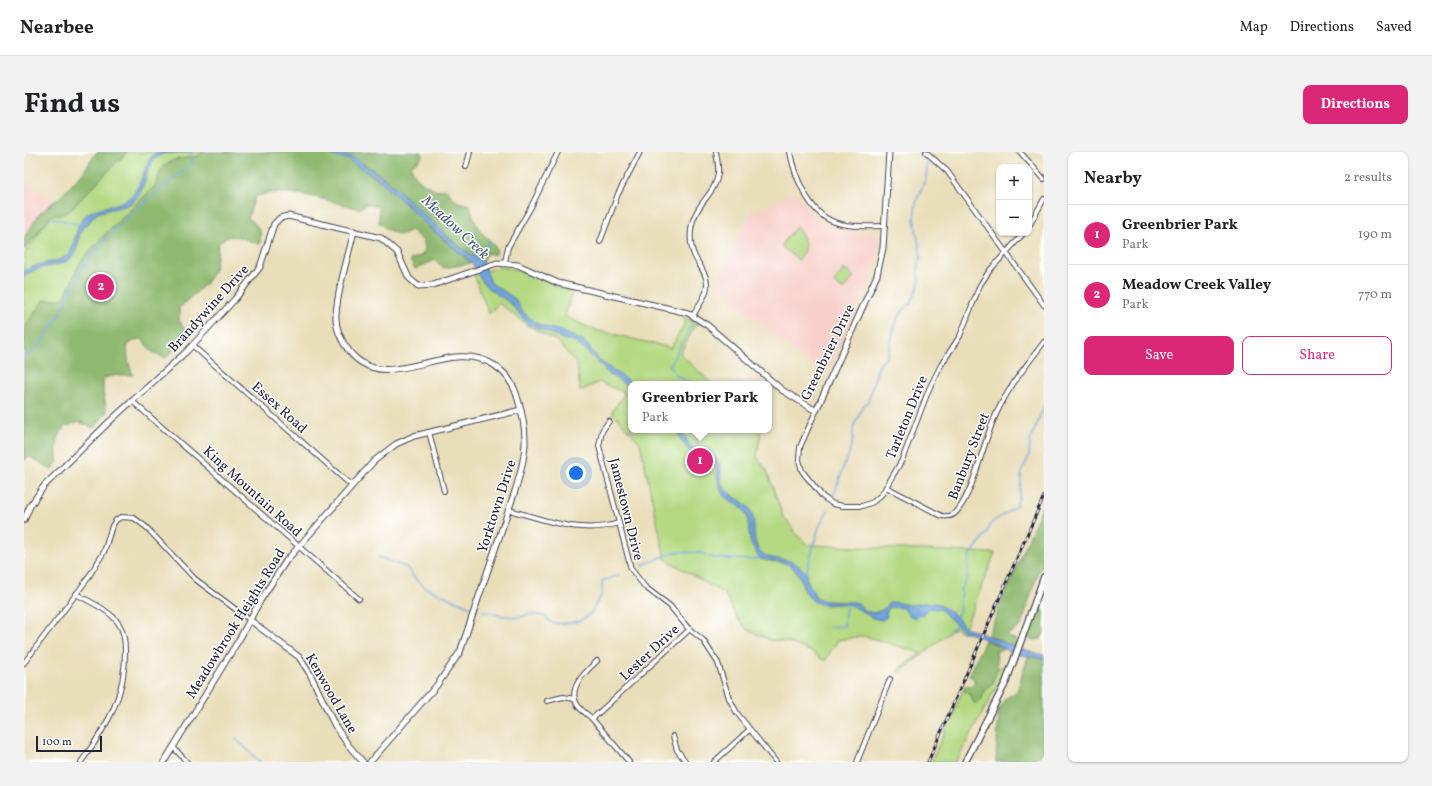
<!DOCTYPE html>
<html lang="en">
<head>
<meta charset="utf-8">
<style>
	body { margin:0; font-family:Vollkorn,serif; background:#f2f2f2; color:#202124 }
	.controls { position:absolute; right:12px; top:12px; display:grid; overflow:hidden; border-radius:8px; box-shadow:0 1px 3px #0004 }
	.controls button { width:36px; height:36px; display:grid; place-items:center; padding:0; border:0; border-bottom:1px solid #e0e0e0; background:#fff; color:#202124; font:20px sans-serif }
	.scale { position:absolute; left:12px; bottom:10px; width:66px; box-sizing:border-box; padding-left:4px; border:2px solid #22223b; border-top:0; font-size:11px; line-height:14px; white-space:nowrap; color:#22223b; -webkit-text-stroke:3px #fff; paint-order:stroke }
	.you { position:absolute; left:552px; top:321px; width:14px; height:14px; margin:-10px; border:3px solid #fff; border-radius:50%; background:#1a73e8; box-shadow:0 0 0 6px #1a73e833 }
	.badge { display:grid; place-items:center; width:26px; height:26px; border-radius:50%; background:#db2777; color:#fff; font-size:13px; font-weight:700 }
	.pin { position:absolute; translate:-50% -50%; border:2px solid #fff; box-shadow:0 1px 4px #0006 }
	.popup { position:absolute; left:604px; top:229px; width:144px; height:52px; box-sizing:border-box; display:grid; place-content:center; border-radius:8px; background:#fff; filter:drop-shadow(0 1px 3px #0005); font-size:13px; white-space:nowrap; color:#757577 }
	.popup b { font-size:15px; color:#202124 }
	.popup::after { content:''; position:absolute; left:50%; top:100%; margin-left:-8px; border:8px solid transparent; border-top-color:#fff }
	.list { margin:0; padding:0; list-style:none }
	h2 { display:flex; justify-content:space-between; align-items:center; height:52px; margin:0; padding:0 16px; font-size:17px }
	h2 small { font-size:13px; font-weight:400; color:#757577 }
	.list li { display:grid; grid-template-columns:26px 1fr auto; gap:12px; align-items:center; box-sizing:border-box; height:60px; padding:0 16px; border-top:1px solid #e0e0e0 }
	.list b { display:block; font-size:15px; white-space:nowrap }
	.list p { margin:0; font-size:13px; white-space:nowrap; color:#757577 }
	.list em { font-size:13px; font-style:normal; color:#757577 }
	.actions { display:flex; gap:8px; padding:12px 16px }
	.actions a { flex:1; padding:9px 0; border:1px solid #db2777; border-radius:8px; text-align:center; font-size:14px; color:#db2777 }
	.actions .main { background:#db2777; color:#fff }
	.map { position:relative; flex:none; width:1020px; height:610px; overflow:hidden; border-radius:8px }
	header { display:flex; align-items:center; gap:24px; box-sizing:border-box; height:56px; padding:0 20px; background:#fff; border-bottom:1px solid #e0e0e0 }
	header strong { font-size:19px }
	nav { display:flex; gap:22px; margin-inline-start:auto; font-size:14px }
	.intro { display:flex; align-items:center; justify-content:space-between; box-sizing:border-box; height:96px; padding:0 24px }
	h1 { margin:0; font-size:28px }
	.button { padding:10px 18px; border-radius:8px; background:#db2777; color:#fff; font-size:14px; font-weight:700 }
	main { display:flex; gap:24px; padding:0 24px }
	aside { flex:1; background:#fff; border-radius:8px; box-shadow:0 1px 3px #0004 }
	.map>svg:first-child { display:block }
	.built { fill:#f7d0ca }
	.green { fill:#b4d982; stroke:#6b7e5e }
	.forest { fill:#8fb970; stroke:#586e56 }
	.water { fill:#70a2db; stroke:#49628b }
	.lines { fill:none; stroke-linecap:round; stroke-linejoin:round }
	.stream { stroke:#70a2db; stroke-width:1.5 }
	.minor-casing { stroke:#403e4e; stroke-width:6 }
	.tertiary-casing { stroke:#403e4e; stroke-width:7 }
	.secondary-casing { stroke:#403e4e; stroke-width:8 }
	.minor { stroke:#fff; stroke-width:4 }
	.tertiary { stroke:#fff; stroke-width:5 }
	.secondary { stroke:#fff; stroke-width:5.5 }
	.rail-casing { stroke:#22223b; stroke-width:3 }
	.rail { stroke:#fff; stroke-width:1.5; stroke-dasharray:4.5; stroke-linecap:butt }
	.labels { text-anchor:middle; stroke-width:3; stroke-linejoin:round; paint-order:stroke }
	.street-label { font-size:14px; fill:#22223b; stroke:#fff }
	.water-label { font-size:15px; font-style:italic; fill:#455c83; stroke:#fff }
</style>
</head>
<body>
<header>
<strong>Nearbee</strong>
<nav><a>Map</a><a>Directions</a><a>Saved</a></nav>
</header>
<div class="intro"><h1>Find us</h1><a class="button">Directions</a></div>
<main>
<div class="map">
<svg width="1020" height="610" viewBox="0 0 1020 610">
	<rect width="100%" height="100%" fill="#fff"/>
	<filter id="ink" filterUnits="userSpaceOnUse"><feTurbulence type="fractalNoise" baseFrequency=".025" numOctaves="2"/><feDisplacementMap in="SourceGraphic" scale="8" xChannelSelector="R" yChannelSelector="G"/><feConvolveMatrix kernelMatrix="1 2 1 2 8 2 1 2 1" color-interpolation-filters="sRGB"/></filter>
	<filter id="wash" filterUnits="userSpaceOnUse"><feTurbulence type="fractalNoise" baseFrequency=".012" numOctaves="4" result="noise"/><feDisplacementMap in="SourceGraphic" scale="16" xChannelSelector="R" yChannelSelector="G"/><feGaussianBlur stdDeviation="0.9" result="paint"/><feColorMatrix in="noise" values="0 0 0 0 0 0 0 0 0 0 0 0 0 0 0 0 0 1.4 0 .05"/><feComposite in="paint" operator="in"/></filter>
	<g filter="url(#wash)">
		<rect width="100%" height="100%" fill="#e9deba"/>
		<g class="built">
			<polygon points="0,29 35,53 0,96"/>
			<polygon points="770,39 796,70 818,79 855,82 857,80 855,103 850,120 803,222 782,210 690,133 726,63"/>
		</g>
		<g class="green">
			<polygon points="93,0 213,0 127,167 49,258 0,307 0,103 40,43 54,49"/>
			<path d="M 772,75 C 782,86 784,95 775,108 L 758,95 L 759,91 Z"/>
			<path d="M 475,115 C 497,116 526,132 548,140 L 541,164 L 568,177 L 647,196 L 661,170 L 660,165 L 676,172 L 671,173 L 656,202 L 688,232 L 607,232 L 607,278 L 737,278 L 733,305 L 743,319 L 759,364 L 774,384 L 784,393 L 971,401 L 939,481 L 931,476 L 875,521 L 873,519 L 897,501 L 840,484 L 814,488 L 801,509 L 788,500 L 764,490 L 746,488 L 724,478 L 713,466 L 701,442 L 641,407 L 616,291 L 588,260 L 601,241 L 575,230 L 556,239 L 553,212 L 533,189 L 503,173 L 475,151 L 465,162 L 450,123 Z"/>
			<polygon points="820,117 830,125 819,138 810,130"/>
			<polygon points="974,515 981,515 973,534 932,610 907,610 927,566 931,564 931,558 939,538 947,544 958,547 960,538 968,533"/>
		</g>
		<g class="forest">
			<polygon points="73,0 103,0 45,59 36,63 28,63 0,98 0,86 16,61 36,45 58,22"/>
			<path d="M 179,0 L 304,0 L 310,4 L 323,7 L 357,29 L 383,53 L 406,76 L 448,111 L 420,116 L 411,108 L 391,117 L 386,108 L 398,103 L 401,98 L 400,90 L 387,78 L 376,83 L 362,77 L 355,70 L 355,55 L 342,52 L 335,57 C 306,49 260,33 231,45 L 224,66 C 235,75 238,78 236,92 C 218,88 208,77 194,92 C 193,129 180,132 155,156 L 155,169 L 167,184 L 141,206 L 127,199 L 117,186 L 103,192 L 104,209 L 109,223 L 93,223 L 79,226 L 79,240 L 83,260 L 70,276 L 55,270 L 40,275 C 33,287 31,295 34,310 L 28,318 L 5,304 L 0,309 L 0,176 L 19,149 L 40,146 L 56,111 L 73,90 L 132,33 L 138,15 L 149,8 L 175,4 Z"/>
			<path d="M 314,0 L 398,0 L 398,5 L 387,14 C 390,28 402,32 413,39 L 422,37 C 431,49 431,50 446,53 C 449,63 451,72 457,80 C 464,88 469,88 473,100 L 471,103 L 463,101 L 459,110 C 422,89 399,61 369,33 C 354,19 333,7 314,0 Z"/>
			<polygon points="1020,350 1020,411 1014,420 997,474 983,483 984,485 993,488 991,495 964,483"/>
			<polygon points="1012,457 1020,458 1020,481 1017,487 1008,488 1002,485"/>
			<path d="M 961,488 L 981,497 L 972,499 C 974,515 974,528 960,538 L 958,547 L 953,552 L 949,550 L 947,544 L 939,538 L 942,533 L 947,534 L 951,530 L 949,526 L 945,524 Z"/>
			<polygon points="1009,504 1020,507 1020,610 972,610 975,558 981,547 993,539 1004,505"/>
		</g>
		<g class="water">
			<path d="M 132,0 L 169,0 C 159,2 144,0 136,3 C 118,13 125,40 107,51 C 96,58 79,56 70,64 C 67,66 66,70 64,72 C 60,75 62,70 59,75 C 53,84 56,99 47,106 C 33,117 13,112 0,125 L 0,119 C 15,109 30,113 46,102 C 51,91 52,73 61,64 C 72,52 97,57 110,41 C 120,28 119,11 132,0 Z"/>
			<polygon points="304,0 314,0 332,7 369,33 432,93 459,110 467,131 490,146 498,159 507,167 516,173 537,179 561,190 576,209 609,232 607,232 607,236 586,223 558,195 547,188 541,188 503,171 486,151 464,136 457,128 448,111 406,76 383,53 357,29 323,7 310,4"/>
			<path d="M 653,278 L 657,278 L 667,295 C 673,299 682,298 687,302 C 702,314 694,321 698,332 C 704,346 723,347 728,362 C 732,374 727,385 735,398 C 742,408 758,406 769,410 C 774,413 779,417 783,422 L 782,426 L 792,445 L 801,449 L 830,450 L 835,452 L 841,459 L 850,461 L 858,458 L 865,451 L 870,450 L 886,453 L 899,451 L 912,451 L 929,461 L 941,475 L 999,498 L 1020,503 L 1020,507 L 987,501 L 971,491 L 939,479 L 916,457 L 905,456 L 898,463 L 891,466 L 884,463 L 880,456 L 866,455 L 862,461 L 863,465 L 858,468 C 844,467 834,454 822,452 C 809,451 797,457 786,446 C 777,437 780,426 768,415 C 759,408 745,411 735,406 C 733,401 729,397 727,392 C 724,382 726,371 722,362 C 718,352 709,353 703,347 C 685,331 706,305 667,300 L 657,289 Z"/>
		</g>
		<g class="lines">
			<g class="stream">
				<polyline points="27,66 58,73"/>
				<polyline points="454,109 466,90"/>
				<polyline points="0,206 14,195 37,161 57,118 65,106 85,83 121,50 168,12 167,0"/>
				<polyline points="667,232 653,224 646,213 669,170"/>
				<polyline points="674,280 675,278"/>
				<polyline points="672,284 675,298"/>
				<polyline points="810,343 821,311 824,305 829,287 829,276 839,254 844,250 854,215 863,204 873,167 881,156 887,151 895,132 894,114 897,104 890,66 892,50 902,26 903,10"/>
				<polyline points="354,405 382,415 392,428 402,436 447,455"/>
				<polyline points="619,413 651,400 677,401 689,406 726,408 737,406"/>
				<polyline points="782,421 795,375 805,356"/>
				<polyline points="459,459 478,464 496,465 507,462 520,464 528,471 538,472 556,469 566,462 578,442 578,429 595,423"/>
				<path d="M 932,466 C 938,457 934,451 938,441 L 936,438 L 943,427 L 945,405 L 963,381 L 966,372 L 992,354 L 995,346 L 998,319 L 1005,305 L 1006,289 L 1020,254"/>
				<polyline points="806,475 820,474 822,451"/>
				<polyline points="925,478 934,472"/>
				<polyline points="211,586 236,610"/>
			</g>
		</g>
	</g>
	<g filter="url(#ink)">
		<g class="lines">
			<g class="minor-casing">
				<g id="minor">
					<path d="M 766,0 C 770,23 785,60 808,69 C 824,76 844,74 861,74"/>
					<polyline points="902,0 923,19 1020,153"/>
					<polyline points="996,0 1020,27"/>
					<polyline points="442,15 446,0"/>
					<polyline points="1005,74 1020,47"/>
					<polyline points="576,90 594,42 616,0"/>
					<polyline points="481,110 484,95 507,55 534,0"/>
					<path d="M 669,164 C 673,156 679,148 682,140 C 686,125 677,117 671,105 C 667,97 666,88 667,78 C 670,51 692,43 694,21 C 695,14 693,7 692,0"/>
					<polyline points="169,194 327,333"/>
					<polyline points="108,249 335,447"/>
					<polyline points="792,259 776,295 775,308 778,319 799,345 809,352 819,354 838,354 849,350 858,342 878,308 905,237 917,213 936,184 956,133 966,118 1000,81"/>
					<polyline points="585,269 578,279 575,294 607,417 621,435 646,454 664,476 679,488 694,511 705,546 713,561 752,610"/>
					<polyline points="405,280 420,339"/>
					<path d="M 862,335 L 918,364 C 924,365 930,364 934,358 C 950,338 959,292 970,267 C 982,238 1002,214 1020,190"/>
					<path d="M 485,358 C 522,368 556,383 595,371"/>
					<path d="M 52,442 C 66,450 86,458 95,472 C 100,480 101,489 101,498 C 102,544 83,574 57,610"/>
					<path d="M 573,509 C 561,520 541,538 555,555 C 559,560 565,563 569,568 C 581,581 593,596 605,610"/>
					<polyline points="0,511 62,429 80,400 88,374 92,368 97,365 110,366 122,375 171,427 226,468"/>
					<polyline points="523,549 539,545 551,547"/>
					<polyline points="568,567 666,477"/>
					<polyline points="649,584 653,598 662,610"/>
					<polyline points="149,595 163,610"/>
					<polyline points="690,610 725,578"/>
					<polyline points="833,610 866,527"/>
				</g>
			</g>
			<g class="tertiary-casing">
				<g id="tertiary">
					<path d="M 330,79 C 324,106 314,134 312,162 C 311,175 317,189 325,199 C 363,247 423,183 470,213 C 481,220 489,231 493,244 C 505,282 503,301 491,339 L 436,500 L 413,533 L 346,610"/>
					<polyline points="0,368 6,354 20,334 85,270 163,199 211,147 236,115 250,72 256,66 264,64 357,86 373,100 385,126 394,134 409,133 473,111 494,113 534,131 664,161 683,173 758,238 792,259 853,123 859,96 865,0"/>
					<polyline points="226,468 275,505 286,522 311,574 325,594 339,610"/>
					<polyline points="140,610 216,486 236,449 262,409 350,309 372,292 390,284 497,258"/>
				</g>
			</g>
			<g class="secondary-casing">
				<polyline id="secondary" points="941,610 982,530 1020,425"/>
			</g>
			<use href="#minor" class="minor"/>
			<use href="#tertiary" class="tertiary"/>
			<use href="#secondary" class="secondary"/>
			<g class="rail-casing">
				<polyline id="rail" points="904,610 1020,344"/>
			</g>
			<use href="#rail" class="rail"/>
		</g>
	</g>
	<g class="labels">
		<g class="street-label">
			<text transform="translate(184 156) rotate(-48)" y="5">Brandywine Drive</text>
			<text transform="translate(803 200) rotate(-64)" y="5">Greenbrier Drive</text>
			<text transform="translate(256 255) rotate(42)" y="5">Essex Road</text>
			<text transform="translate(882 265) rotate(-68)" y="5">Tarleton Drive</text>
			<text transform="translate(944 304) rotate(-69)" y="5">Banbury Street</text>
			<text transform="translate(229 339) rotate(42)" y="5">King Mountain Road</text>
			<text transform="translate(472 354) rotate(-72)" y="5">Yorktown Drive</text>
			<text transform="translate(603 357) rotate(76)" y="5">Jamestown Drive</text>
			<text transform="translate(211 471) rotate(-58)" y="5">Meadowbrook Heights Road</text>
			<text transform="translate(625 500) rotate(-43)" y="5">Lester Drive</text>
			<text transform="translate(308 541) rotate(60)" y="5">Kenwood Lane</text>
		</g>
		<g class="water-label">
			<text transform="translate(432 75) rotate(43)" y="5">Meadow Creek</text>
		</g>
	</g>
</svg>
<div class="controls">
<button>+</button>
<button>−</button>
</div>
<div class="scale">100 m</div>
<div class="you"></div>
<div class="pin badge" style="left:676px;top:309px">1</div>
<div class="popup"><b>Greenbrier Park</b>Park</div>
<div class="pin badge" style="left:77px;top:135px">2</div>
</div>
<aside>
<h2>Nearby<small>2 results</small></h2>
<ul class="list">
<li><span class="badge">1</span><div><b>Greenbrier Park</b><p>Park</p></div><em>190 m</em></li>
<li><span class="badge">2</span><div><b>Meadow Creek Valley</b><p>Park</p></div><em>770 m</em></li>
</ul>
<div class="actions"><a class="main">Save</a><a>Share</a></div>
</aside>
</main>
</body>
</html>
